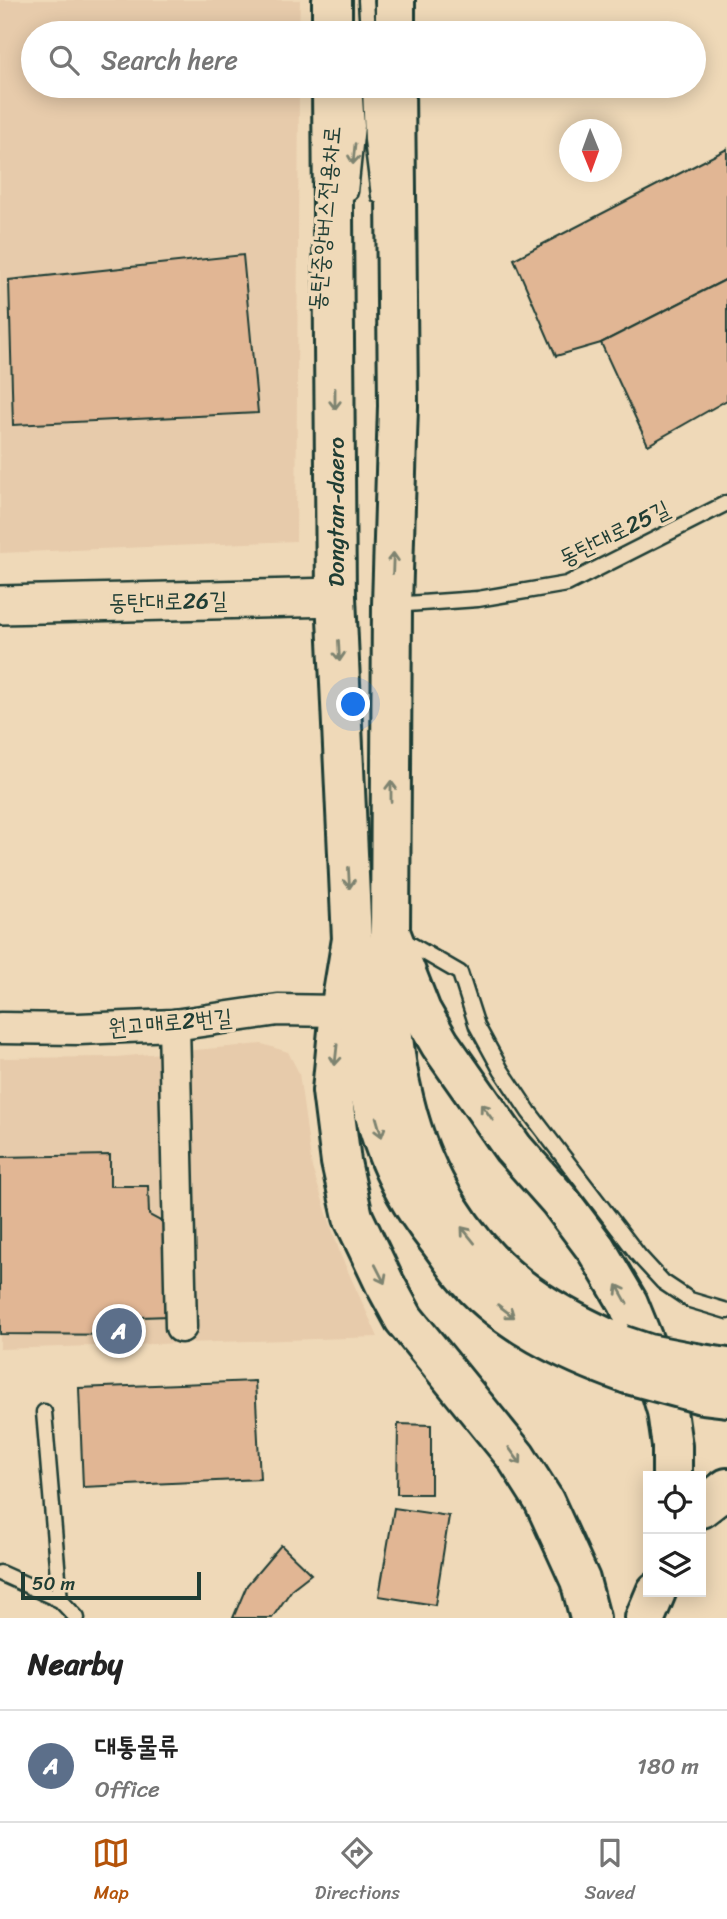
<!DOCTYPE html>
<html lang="en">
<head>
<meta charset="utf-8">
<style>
	body { margin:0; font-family:Sriracha,"Poor Story",sans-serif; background:#f6f6f6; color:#222 }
	.controls { position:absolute; right:21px; bottom:21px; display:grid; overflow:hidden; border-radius:0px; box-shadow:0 4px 18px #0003 }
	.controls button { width:63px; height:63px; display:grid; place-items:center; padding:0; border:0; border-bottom:2px solid #e0e0e0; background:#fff; color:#222; font:35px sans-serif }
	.compass { position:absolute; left:559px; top:119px; width:63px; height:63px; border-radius:50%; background:#fff; box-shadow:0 4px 18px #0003; rotate:179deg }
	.scale { position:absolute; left:21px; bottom:18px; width:180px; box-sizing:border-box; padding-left:7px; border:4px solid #1f3d34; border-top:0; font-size:19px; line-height:24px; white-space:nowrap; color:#1f3d34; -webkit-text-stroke:5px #efd9b8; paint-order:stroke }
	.you { position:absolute; left:354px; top:705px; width:24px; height:24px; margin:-18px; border:5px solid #fff; border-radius:50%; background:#1a73e8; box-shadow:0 0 0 10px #1a73e833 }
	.badge { display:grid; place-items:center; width:46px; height:46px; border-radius:50%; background:#b45309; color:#fff; font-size:23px; font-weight:700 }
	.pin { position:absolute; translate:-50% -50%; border:4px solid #fff; box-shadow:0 2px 7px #0006 }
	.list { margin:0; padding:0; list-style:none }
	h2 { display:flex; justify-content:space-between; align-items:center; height:91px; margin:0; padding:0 28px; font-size:30px }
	h2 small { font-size:23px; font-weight:400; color:#767676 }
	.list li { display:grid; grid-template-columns:46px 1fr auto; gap:21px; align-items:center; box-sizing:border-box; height:112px; padding:0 28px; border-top:2px solid #e0e0e0 }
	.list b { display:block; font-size:26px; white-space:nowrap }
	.list p { margin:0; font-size:23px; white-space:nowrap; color:#767676 }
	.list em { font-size:23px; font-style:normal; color:#767676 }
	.icon { flex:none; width:38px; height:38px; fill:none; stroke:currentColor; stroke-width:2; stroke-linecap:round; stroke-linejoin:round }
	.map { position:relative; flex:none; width:727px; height:1618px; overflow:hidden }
	.search { position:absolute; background:#fff; box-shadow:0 4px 18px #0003; left:21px; right:21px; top:21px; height:77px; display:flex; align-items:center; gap:18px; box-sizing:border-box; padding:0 24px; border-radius:38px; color:#767676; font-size:26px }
	.sheet { height:203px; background:#fff }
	nav { display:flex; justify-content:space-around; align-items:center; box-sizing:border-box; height:98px; border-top:2px solid #e0e0e0; background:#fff; font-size:19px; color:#767676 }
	nav a { display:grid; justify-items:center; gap:4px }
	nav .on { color:#b45309 }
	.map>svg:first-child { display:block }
	.built { fill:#e7cbab }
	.building { fill:#e1b694; stroke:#1f3d34; stroke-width:2 }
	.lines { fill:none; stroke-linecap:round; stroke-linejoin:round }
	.service-casing { stroke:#1f3d34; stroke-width:19 }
	.minor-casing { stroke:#1f3d34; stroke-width:35 }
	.tertiary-casing { stroke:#1f3d34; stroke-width:42 }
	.secondary-casing { stroke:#1f3d34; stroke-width:44 }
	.motorway-casing { stroke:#1f3d34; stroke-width:44 }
	.service { stroke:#efd9b8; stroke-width:14 }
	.minor { stroke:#efd9b8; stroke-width:30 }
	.tertiary { stroke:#efd9b8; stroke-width:37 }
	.secondary { stroke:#efd9b8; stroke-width:38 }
	.motorway { stroke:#efd9b8; stroke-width:38 }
	.motorway-bridge-casing { stroke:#1f3d34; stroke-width:44; stroke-linecap:butt }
	.motorway-bridge { stroke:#efd9b8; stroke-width:38 }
	.oneway { stroke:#7d836f }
	.labels { text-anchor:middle; stroke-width:7; stroke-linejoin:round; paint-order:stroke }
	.street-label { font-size:23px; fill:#1f3d34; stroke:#efd9b8 }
</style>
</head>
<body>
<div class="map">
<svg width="727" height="1618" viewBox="0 0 727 1618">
	<rect width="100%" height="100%" fill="#efd9b8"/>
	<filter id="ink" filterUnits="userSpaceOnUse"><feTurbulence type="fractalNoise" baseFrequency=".0143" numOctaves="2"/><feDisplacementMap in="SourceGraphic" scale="14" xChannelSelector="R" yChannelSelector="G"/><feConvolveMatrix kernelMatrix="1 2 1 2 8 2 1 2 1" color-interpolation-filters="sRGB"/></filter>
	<g filter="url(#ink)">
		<g class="built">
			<polygon points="0,0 300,0 299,33 33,33 33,86 299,86 296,541 0,553"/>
			<polygon points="262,1044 288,1052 299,1073 312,1168 341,1256 378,1337 0,1349 0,1058 116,1057"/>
		</g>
		<g class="building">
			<polygon points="727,149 727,279 601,343 556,356 514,259"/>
			<polygon points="243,255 258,413 13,425 9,280"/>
			<polygon points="727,279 727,400 648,445 601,343"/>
			<polygon points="110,1155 110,1186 148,1186 149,1215 168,1225 169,1316 141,1317 138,1335 0,1334 0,1157"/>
			<polygon points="255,1381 260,1479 83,1487 79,1388"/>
			<polygon points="398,1424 431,1425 431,1494 397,1494"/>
			<polygon points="394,1508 449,1516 435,1605 379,1596"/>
			<polygon points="281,1545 311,1574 293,1588 272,1618 233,1618 247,1585"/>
		</g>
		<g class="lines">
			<g class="service-casing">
				<g id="service">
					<polyline points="366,0 368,33"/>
					<polyline points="370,86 372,140 379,196"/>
					<polyline points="350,192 357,126 354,86"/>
					<polyline points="393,605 478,599 567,584 727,503"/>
					<polyline points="403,940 460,973 477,1026 501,1070 529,1112 639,1256 663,1282 690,1300 727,1311"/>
					<polyline points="44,1412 60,1600"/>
					<polyline points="0,1573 60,1600 77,1618"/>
				</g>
			</g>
			<g class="minor-casing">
				<g id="minor">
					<polyline points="174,1025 181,1327"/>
					<polyline points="0,1028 79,1029 174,1025 278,1010 340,1011"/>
				</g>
			</g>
			<g class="tertiary-casing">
				<polyline id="tertiary" points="0,605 336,597"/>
			</g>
			<g class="secondary-casing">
				<g id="secondary">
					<polyline points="332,0 332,33"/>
					<polyline points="395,0 395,33"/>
					<polyline points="332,86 336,597 352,939 340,1011 332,1091 341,1162 353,1217 385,1284 404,1319 516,1457 544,1501 580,1580 590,1618"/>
					<polyline points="395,86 398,406 392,605 390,932 421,1011 440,1044 513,1148 560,1201 596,1249 628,1303 654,1367 667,1411 672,1446 672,1476"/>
					<polyline points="645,1618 656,1592"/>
				</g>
			</g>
			<g class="motorway-casing">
				<g id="motorway">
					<path d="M 390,932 C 389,988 390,1047 404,1101 C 422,1176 465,1249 528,1294 C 557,1315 589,1330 621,1345"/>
					<path d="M 352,939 C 357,1009 361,1083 386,1149 C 397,1181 416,1211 436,1237 C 445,1248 453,1261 462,1272 C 502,1322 569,1353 628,1374"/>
					<polyline points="695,1363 727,1368"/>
					<polyline points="702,1394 727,1397"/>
					<polyline points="701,1508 727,1488"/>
				</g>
			</g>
			<use href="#service" class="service"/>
			<use href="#minor" class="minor"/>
			<use href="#tertiary" class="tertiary"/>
			<use href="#secondary" class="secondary"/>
			<use href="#motorway" class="motorway"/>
			<g class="motorway-bridge-casing">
				<g id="motorway-bridge">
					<polyline points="621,1345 648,1354 695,1363"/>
					<polyline points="628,1374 702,1394"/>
				</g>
			</g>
			<use href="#motorway-bridge" class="motorway-bridge"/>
		</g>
		<defs><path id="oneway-shaft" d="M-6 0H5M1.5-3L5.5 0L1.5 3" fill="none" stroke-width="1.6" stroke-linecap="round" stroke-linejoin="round" transform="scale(1.75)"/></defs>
		<g class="oneway">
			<use href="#oneway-shaft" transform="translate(354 154) rotate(96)"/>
			<use href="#oneway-shaft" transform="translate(335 399) rotate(90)"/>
			<use href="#oneway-shaft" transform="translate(393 563) rotate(-88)"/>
			<use href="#oneway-shaft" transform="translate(339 651) rotate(87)"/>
			<use href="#oneway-shaft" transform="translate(391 791) rotate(-90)"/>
			<use href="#oneway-shaft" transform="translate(349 878) rotate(87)"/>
			<use href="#oneway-shaft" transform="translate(336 1055) rotate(96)"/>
			<use href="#oneway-shaft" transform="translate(487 1112) rotate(-126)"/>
			<use href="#oneway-shaft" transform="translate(379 1127) rotate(74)"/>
			<use href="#oneway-shaft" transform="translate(468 1235) rotate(-129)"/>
			<use href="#oneway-shaft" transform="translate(380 1274) rotate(63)"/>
			<use href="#oneway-shaft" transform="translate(622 1294) rotate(-119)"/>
			<use href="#oneway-shaft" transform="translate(506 1311) rotate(37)"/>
			<use href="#oneway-shaft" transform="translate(515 1456) rotate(54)"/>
		</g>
	</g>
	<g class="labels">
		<g class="street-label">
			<text transform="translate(324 218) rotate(-85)" y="8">동탄중앙버스전용차로</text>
			<text transform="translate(336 512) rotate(-90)" y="8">Dongtan-daero</text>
			<text transform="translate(614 533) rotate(-26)" y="8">동탄대로25길</text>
			<text transform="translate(168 601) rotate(-1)" y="8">동탄대로26길</text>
			<text transform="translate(170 1022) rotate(-5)" y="8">원고매로2번길</text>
		</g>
	</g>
</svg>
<div class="controls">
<button><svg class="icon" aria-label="locate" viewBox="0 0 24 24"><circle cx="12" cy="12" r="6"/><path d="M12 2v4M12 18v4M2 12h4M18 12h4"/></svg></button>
<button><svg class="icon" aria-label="layers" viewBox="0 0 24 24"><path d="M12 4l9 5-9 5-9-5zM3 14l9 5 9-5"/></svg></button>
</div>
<svg class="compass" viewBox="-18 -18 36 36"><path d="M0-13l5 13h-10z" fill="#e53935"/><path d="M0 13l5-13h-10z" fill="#767676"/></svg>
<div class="scale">50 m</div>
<div class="you"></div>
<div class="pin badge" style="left:119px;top:1331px;background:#5c6f8a">A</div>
<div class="search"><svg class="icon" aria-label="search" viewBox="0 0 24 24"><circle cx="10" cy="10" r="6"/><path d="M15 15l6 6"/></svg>Search here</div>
</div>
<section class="sheet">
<h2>Nearby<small></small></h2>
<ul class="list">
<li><span class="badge" style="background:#5c6f8a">A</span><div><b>대통물류</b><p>Office</p></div><em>180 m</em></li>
</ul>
</section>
<nav>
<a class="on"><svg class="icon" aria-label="map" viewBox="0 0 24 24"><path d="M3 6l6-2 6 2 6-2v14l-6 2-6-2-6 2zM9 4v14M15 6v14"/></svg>Map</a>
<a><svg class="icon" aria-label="directions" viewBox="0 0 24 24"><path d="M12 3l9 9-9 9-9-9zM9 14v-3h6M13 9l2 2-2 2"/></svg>Directions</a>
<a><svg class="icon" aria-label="saved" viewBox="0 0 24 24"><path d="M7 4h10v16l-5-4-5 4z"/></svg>Saved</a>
</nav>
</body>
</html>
